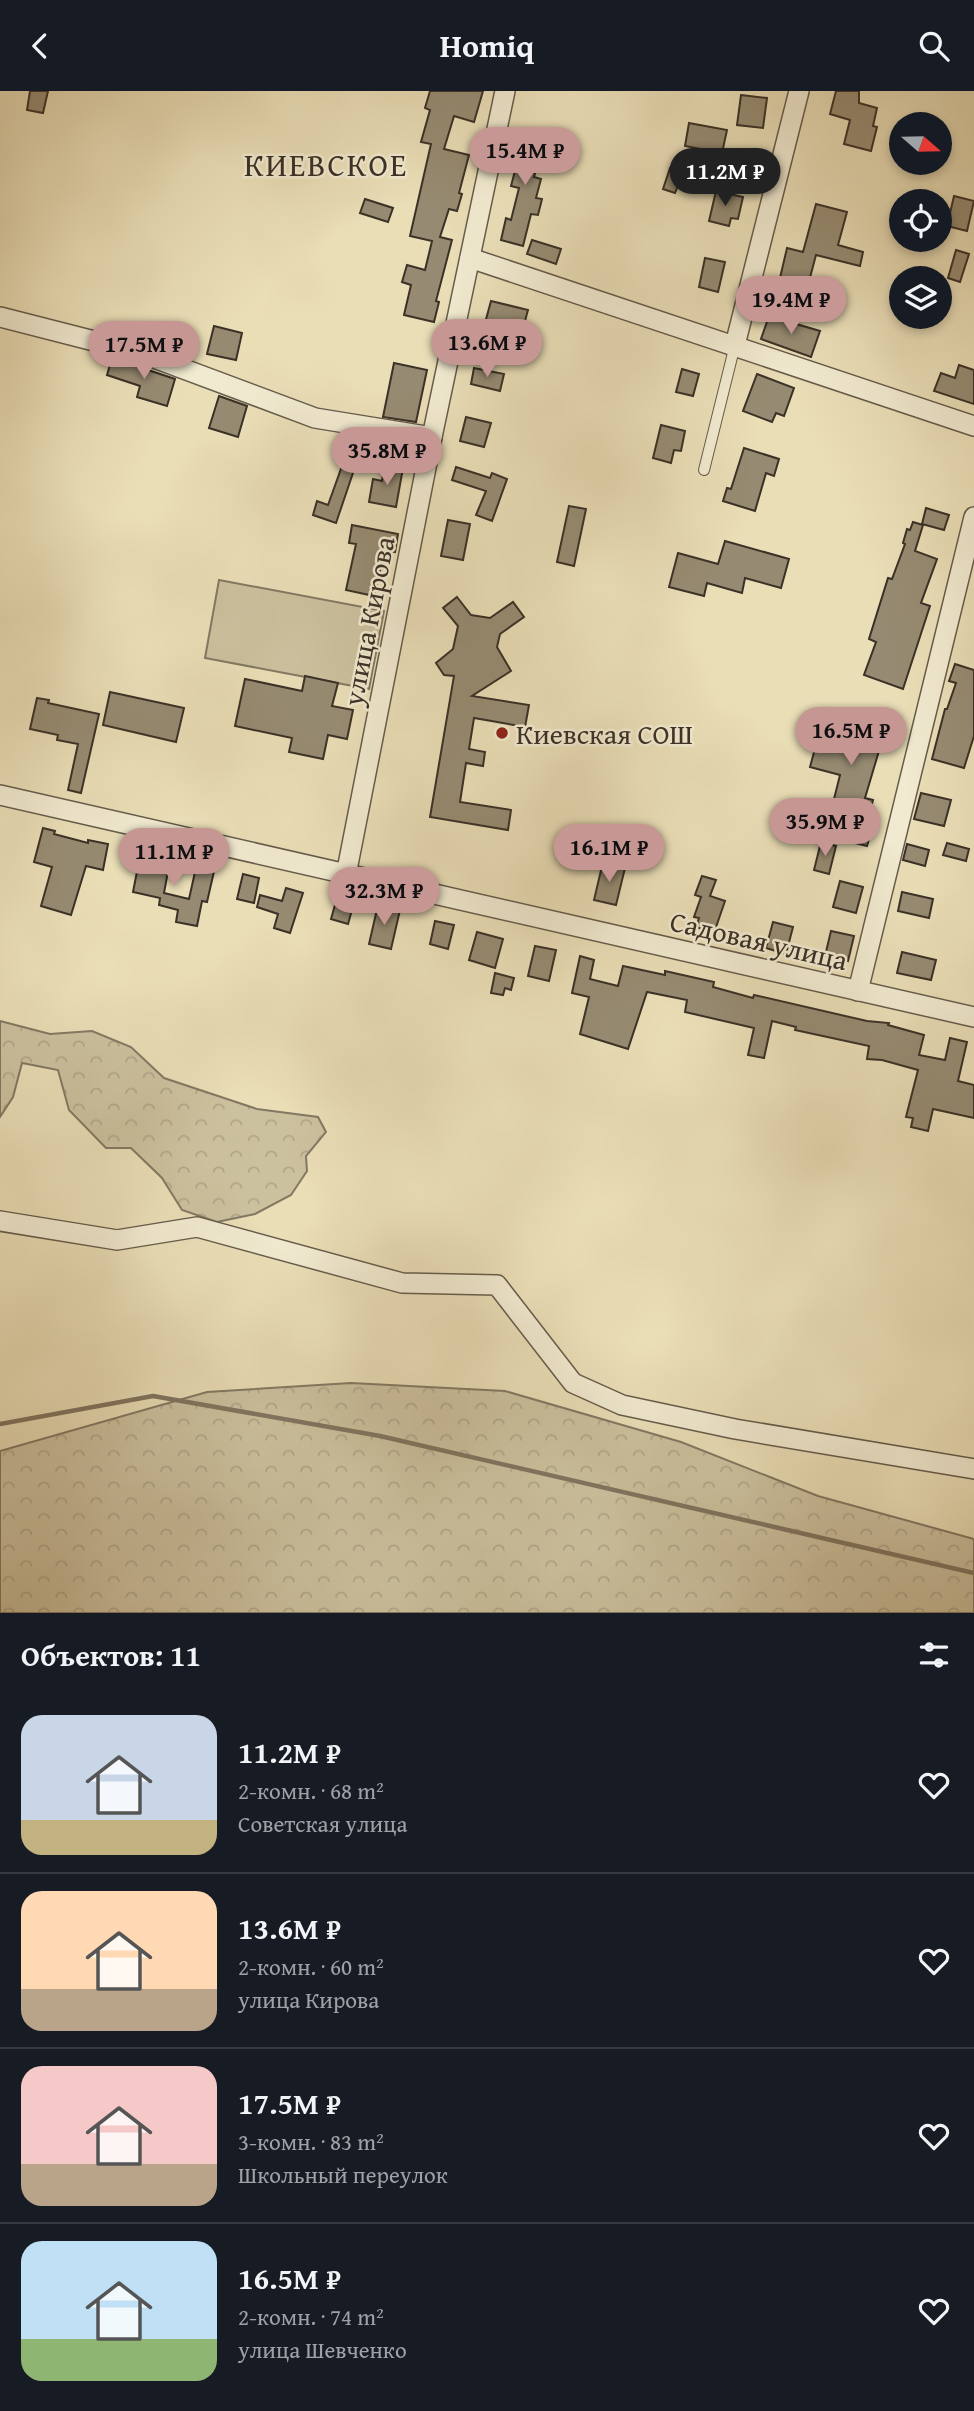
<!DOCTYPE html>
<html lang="ru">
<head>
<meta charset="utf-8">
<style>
	body { margin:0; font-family:"Gentium Book Plus",serif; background:#242831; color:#f1f3f6; height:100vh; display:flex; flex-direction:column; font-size:26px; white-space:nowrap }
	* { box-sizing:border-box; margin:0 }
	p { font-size:23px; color:#9ea1a6 }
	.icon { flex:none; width:38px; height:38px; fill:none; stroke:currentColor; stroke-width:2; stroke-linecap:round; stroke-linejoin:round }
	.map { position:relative; height:1522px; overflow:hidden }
	.sheet { display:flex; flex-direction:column; background:#171b24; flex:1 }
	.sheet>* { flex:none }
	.needle { width:46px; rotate:110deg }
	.controls { position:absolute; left:889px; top:21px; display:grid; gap:14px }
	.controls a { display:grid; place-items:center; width:63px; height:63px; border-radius:50%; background:#171b24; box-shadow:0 4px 10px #0003; font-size:35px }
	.price { position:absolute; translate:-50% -60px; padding:0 16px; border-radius:24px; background:#c59692; color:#111; font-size:23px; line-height:46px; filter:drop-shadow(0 2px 4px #0008) }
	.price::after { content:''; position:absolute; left:50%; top:42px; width:21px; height:16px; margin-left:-10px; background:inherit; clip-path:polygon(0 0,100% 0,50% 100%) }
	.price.selected { background:#222; color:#fff }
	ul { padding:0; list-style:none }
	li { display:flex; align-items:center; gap:21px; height:175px; padding:0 21px }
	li+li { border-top:2px solid #363941 }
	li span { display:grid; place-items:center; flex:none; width:196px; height:140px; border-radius:21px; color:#555 }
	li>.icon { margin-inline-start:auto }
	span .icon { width:84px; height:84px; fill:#fffc; stroke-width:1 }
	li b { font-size:30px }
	h2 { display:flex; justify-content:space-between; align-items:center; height:84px; padding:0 21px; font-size:30px }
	header { display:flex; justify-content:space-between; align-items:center; height:91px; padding:0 21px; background:#171b24; font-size:32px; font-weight:700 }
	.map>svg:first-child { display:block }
</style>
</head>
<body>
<header><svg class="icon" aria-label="back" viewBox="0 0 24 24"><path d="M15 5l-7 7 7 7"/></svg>Homiq<svg class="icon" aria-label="search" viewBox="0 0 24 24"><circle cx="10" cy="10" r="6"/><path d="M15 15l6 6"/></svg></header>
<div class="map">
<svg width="974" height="1522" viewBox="0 0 974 1522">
	<defs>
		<pattern id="forest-crowns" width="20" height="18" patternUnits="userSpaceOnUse" patternTransform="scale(1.75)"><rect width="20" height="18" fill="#ccc19f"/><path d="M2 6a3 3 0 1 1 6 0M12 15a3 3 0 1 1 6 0" fill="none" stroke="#b0a689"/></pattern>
	</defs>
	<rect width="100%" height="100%" fill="#eadeb7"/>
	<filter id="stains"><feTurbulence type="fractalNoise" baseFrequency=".00286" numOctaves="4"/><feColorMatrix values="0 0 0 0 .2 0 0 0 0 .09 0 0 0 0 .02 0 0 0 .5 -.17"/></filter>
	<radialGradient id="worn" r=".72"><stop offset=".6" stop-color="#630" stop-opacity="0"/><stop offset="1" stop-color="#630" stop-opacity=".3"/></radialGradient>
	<g fill="url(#forest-crowns)" stroke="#837963" stroke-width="2">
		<path d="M0 930 50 943 92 940 131 956 164 987 257 1018 318 1026 326 1041 306 1065 307 1080 291 1104 255 1123 217 1131 182 1119 162 1087 131 1057H106L69 1019 58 979 22 972 13 1006 0 1026Z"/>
		<path d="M351 1292 505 1300 681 1351 818 1405 974 1448V1522H0V1360L207 1301Z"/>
	</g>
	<path fill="#ccc19f" stroke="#837963" stroke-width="2" d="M219 489 384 520 369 598 205 567Z"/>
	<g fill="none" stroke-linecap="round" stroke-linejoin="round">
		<path stroke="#807560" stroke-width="4.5" d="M0 1333 153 1305 380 1345 974 1482"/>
	</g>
	<g fill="#968b72" stroke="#3a3127" stroke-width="2">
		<path d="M30 0H48L43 22 27 19Z"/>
		<path d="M430 0H483L474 31 454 25 444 58 469 64 459 102 462 103 457 120 449 118 440 146 452 149 436 210 439 211 434 231 404 224 411 194 402 191 407 174 425 179 432 150 410 145 431 53 421 51 430 19 425 17Z"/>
		<path d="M836 0H859V12L877 17 873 35 877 36 871 60 844 53 850 29 830 23Z"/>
		<path d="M741 4 767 7 763 37 737 34Z"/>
		<path d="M689 32 727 39 722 62 685 55Z"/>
		<path d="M524 37 546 43 534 86 541 88 536 107 542 108 538 124 531 123 523 155 501 149 506 127 511 129 519 97 511 95 520 61 517 60Z"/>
		<path d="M670 77 683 82 675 102 663 98Z"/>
		<path d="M716 100 743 106 738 128 731 127 729 135 709 130Z"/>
		<path d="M954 105 974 110 967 140 947 135Z"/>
		<path d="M365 108 393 117 388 131 360 122Z"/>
		<path d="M816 113 847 121 838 154 863 161 860 175 816 164 808 194 780 187 787 157 803 161Z"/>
		<path d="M532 149 561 158 556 173 527 163Z"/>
		<path d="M956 159 969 163 960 191 948 187Z"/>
		<path d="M705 167 725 171 718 201 699 196Z"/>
		<path d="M491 210 528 219 522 241 485 232Z"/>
		<path d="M769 225 820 240 811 266 761 248Z"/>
		<path d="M214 235 242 242 236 269 207 263Z"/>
		<path d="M112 267 175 288 167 315 137 306 140 295 107 284Z"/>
		<path d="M394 272 427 279 416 331 383 326Z"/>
		<path d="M959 274 974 279V313L934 300 941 282 955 287Z"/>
		<path d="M474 277 504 283 500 300 471 293Z"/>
		<path d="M682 278 699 283 693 305 676 301Z"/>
		<path d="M757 283 794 297 784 325 776 322 772 331 743 320Z"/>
		<path d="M219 305 247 315 238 346 209 337Z"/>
		<path d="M466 326 491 332 484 356 460 350Z"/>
		<path d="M661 334 685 340 681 360 674 359 671 372 653 367Z"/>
		<path d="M744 357 779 368 774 385 766 382 755 420 723 410 727 397 731 398Z"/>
		<path d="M342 375 354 379 336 432 313 424 317 410 328 414Z"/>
		<path d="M384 375 403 377 396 416 369 411 373 388 382 390Z"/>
		<path d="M456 376 490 387 492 382 507 388 492 430 476 424 486 400 452 389Z"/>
		<path d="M569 415 586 418 574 475 557 471Z"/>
		<path d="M926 417 949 424 944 439 922 433Z"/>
		<path d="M448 429 470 433 463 469 441 465Z"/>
		<path d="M913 431 923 434 915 460 937 468 921 512 930 515 903 598 864 584 876 551 869 548 888 487 892 488 905 453 903 452 907 438 910 439Z"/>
		<path d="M352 434 398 443 395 461 385 459 374 505 346 499 356 453 349 452Z"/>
		<path d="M725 450 789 468 781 497 745 487 742 502 707 492 704 505 669 496 678 462 718 473Z"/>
		<path d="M457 506 471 524 490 527 513 511 524 526 500 543 497 556 511 580 472 605 529 614 525 636 474 627 469 658 485 661 483 675 466 672 460 711 511 719 508 739 430 726 454 585 444 584 436 572 453 558 458 535 443 517Z"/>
		<path d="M955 573 974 579V645L964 677 932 668 945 618H947L956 592 949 590Z"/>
		<path d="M305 585 338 592 332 615 353 619 347 648 328 644 323 668 289 661 292 647 235 635 245 588 302 600Z"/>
		<path d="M110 601 184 617 176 651 103 634Z"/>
		<path d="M37 607 49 609 48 612 99 623 81 702 68 699 78 653 57 649 58 644 30 638Z"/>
		<path d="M826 617 855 624 854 626 893 639 887 655 881 653 865 707 873 709 868 729 874 731 867 755 839 748 847 716 833 712 840 684 810 676Z"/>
		<path d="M921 702 951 709 944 735 914 728Z"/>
		<path d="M43 737 55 740 54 743 88 752V749L108 753 103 779 86 775 71 824 41 815 52 776 34 771Z"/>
		<path d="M821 751 836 755 829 783 814 779Z"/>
		<path d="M947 752 969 758 966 770 943 764Z"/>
		<path d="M907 753 929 759 925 775 903 769Z"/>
		<path d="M141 760 156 762 154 773 169 775 164 802 189 808 197 772 215 776 207 811 202 810 197 835 176 831 178 819 159 814 160 807 133 801Z"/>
		<path d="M603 771 625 777 616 814 594 809Z"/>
		<path d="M243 783 259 787 254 812 237 808Z"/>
		<path d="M702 785 716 789 710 805 725 810 714 842 696 836 699 827 694 826 701 806 695 804Z"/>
		<path d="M840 790 863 796 856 822 833 816Z"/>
		<path d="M286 797 303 802 290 842 274 837 278 823 257 816 260 804 282 810Z"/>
		<path d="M902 801 933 808 929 827 898 820Z"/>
		<path d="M337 807 354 812 348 833 331 828Z"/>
		<path d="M378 814 400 819 391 858 369 853Z"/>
		<path d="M435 830 454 834 448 858 430 853Z"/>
		<path d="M773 831 793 836 786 863 766 857Z"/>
		<path d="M831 840 854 845 848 870 825 865Z"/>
		<path d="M477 841 503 848 495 877 469 869Z"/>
		<path d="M535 855 556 859 549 890 528 885Z"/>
		<path d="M902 861 936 869 931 889 897 882Z"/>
		<path d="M580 865 594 869 590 888 618 895 623 875 665 884V880L714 891 713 896 753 907 754 904 867 930 889 932 888 934 924 944 919 964 945 969 950 947 967 951 958 990 974 994V1027L933 1018 928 1040 911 1036 913 1027 906 1026 918 979 882 969 867 968 869 955 795 939 796 936 772 930 764 967 748 964 754 937 685 921 687 909 647 901 628 958 580 943 589 906 572 902Z"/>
		<path d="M495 882 514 887 511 899 505 897 503 904 491 902Z"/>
	</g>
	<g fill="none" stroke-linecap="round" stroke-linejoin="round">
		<g stroke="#665c4b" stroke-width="12">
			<path id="service" d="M704 379 735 254"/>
		</g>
		<g stroke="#665c4b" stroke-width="22">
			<g id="minor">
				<path d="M470 167 974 335"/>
				<path d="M0 226 141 262 315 327 432 346"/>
				<path d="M735 254 799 0"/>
				<path d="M0 704 974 926"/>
				<path d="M346 784 432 346 505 0"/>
				<path d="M858 900 974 426"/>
				<path d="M0 1130 117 1149 197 1136 402 1192 497 1194 573 1292 622 1314 735 1338 974 1378"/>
			</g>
		</g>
		<use href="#service" stroke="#f1ead0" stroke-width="10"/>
		<use href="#minor" stroke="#f1ead0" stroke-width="19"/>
	</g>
	<circle fill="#8f2418" stroke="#f1ead0" stroke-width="2.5" cx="502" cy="642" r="7"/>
	<g text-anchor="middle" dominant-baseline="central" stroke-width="5" stroke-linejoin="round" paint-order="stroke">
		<g font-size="28" fill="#3a3127" stroke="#f1ead0">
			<text transform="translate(368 530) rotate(-79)">улица Кирова</text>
			<text transform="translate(759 849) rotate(13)">Садовая улица</text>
		</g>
		<g font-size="28" fill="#3a3127" stroke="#f1ead0" text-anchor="start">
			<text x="516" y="642">Киевская СОШ</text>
		</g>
		<g font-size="32" letter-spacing="2" fill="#3a3127" stroke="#f1ead0">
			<text x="326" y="73">КИЕВСКОЕ</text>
		</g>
	</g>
	<rect width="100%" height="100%" filter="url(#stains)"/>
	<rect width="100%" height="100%" fill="url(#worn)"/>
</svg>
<div class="controls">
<a><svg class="needle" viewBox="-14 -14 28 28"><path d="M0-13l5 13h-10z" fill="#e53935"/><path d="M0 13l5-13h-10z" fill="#9ea1a6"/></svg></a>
<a><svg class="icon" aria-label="locate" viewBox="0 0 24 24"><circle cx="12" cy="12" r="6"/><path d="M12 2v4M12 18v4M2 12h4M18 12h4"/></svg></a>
<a><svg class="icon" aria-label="layers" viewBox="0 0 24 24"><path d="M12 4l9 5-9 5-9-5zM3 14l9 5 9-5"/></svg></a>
</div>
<b class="price" style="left:525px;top:96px">15.4M ₽</b>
<b class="price selected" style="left:725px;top:117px">11.2M ₽</b>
<b class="price" style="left:791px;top:245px">19.4M ₽</b>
<b class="price" style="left:487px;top:288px">13.6M ₽</b>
<b class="price" style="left:144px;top:290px">17.5M ₽</b>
<b class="price" style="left:387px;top:396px">35.8M ₽</b>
<b class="price" style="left:851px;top:676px">16.5M ₽</b>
<b class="price" style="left:825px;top:767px">35.9M ₽</b>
<b class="price" style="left:609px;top:793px">16.1M ₽</b>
<b class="price" style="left:174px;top:797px">11.1M ₽</b>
<b class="price" style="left:384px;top:836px">32.3M ₽</b>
</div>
<section class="sheet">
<h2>Объектов: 11<svg class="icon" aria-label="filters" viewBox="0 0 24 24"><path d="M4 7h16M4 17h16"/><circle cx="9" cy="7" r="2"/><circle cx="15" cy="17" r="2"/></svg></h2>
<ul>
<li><span style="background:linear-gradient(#c9d6e8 75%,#c2b280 0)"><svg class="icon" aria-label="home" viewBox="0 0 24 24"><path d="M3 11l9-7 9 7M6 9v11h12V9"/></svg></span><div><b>11.2M ₽</b><p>2-комн. · 68 m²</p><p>Советская улица</p></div><svg class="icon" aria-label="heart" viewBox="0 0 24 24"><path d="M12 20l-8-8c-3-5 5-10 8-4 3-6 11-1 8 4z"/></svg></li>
<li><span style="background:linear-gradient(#ffd9b3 70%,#b9a48a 0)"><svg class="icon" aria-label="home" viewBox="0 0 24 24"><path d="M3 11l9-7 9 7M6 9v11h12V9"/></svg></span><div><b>13.6M ₽</b><p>2-комн. · 60 m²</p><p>улица Кирова</p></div><svg class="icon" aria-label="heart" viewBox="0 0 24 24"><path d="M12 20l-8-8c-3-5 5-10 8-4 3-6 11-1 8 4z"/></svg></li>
<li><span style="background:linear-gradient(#f6c9c9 70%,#b9a48a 0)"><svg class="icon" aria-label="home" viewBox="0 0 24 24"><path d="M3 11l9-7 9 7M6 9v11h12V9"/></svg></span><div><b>17.5M ₽</b><p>3-комн. · 83 m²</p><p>Школьный переулок</p></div><svg class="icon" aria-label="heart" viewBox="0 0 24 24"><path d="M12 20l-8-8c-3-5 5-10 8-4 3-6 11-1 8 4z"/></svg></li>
<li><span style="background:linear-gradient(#bfe0f5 70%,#8fb573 0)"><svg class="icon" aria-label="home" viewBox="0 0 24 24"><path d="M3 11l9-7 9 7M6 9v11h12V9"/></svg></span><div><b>16.5M ₽</b><p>2-комн. · 74 m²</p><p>улица Шевченко</p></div><svg class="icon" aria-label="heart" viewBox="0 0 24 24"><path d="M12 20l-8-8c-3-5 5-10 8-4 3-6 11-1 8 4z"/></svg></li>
</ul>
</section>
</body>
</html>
